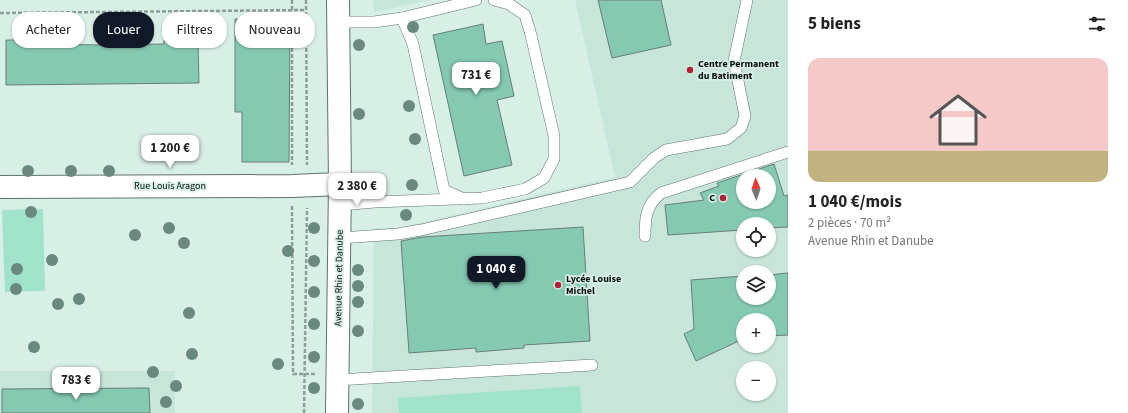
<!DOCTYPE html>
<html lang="fr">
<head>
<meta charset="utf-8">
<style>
	body { margin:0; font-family:"Source Sans 3",sans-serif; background:#f6f6f6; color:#222; height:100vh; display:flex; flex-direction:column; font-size:15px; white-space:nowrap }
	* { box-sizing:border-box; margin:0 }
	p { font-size:13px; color:#767676 }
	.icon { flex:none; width:22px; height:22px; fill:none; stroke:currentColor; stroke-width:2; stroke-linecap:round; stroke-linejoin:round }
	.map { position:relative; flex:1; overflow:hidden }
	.sheet { display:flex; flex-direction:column; background:#fff; width:340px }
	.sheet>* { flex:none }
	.top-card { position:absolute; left:12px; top:12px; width:380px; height:36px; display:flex; gap:8px }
	.needle { width:26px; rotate:358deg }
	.tools { position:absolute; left:736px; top:169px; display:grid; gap:8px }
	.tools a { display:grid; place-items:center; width:40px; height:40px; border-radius:50%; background:#fff; box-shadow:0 1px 3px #0004; font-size:20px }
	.price { position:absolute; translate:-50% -34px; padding:0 9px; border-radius:8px; background:#fff; color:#222; font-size:13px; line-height:26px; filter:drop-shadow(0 1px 2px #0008) }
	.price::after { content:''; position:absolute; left:50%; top:24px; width:12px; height:9px; margin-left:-6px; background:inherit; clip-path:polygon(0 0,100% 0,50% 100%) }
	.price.active { background:#111827; color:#fff }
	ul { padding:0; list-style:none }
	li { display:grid; align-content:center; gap:8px; height:212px; padding:0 20px }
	li span { display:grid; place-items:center; height:124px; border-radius:12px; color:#555 }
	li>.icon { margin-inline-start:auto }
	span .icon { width:72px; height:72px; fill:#fffc; stroke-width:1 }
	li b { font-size:17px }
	h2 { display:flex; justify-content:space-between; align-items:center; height:48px; padding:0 20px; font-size:17px }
	.pill { padding:0 14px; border-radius:16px; background:#fff; box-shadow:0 1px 3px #0004; font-size:14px; line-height:36px }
	.pill.active { background:#111827; color:#fff }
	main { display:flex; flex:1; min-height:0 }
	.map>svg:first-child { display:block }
</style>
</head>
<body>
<main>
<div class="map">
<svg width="788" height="413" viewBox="0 0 788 413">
	<rect width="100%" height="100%" fill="#d8efe6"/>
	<g fill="#c7e6d9" fill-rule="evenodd">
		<path d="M373 0H430L374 12Z"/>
		<path d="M575 0H788V413H372L374 228H398L615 177ZM743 176H769V202H743ZM743 224H769V250H743ZM743 272H769V298H743ZM743 320H769V346H743ZM743 368H769V394H743Z"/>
		<rect x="0" y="371" width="175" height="42"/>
	</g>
	<g fill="#a0e2ca">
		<path d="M43 209 45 291 5 292 2 210Z"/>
		<path d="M580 386 582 413H399L398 398Z"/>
	</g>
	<g fill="#85c9b1" stroke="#697e76" fill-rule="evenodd">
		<path d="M598 0H661L671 45 612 58Z"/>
		<path d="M235 19H290L289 162H242V112H235Z"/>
		<path d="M483 24 486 44 502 41 514 96 497 100 512 165 464 176 433 35Z"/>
		<path d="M6 40H40V44L101 45 164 44V40H198L199 83 6 85Z"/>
		<path d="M774 164 784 196 788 195V227L769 228V224H743V230L668 235 665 205 704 200 700 193 719 186 717 183ZM743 176H769V202H743Z"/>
		<path d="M583 227 590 341 524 345V348L476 352V348L409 353 401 241 422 237Z"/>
		<path d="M788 273V335L769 336V320H743V339L696 361 684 334 694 329 691 280 743 276V298H769V275Z"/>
		<path d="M149 388 150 413H2V389Z"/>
	</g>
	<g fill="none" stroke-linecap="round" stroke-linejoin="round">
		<g stroke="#5f736c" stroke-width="12">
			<g id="service">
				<path d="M402 18 413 44 444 190 464 199"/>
				<path d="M338 22H374L402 18 476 0"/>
				<path d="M340 205 375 202 482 198 525 189 544 178 554 159V136L531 35 525 15 509 4 494 0"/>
				<path d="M645 236C645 218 646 205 661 193L788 152"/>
				<path d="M340 238 398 234 421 230 630 182 654 158 666 150 727 139 741 128 745 116 734 61 747 0"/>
				<path d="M337 380 592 365"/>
			</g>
		</g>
		<g stroke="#5f736c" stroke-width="24">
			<path id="minor" d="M0 187 292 186 340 184"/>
		</g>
		<g stroke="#5f736c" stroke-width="24">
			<path id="tertiary" d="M337 413 340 184 338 0"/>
		</g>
		<g stroke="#8d9e98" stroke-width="2.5" stroke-dasharray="4 2" stroke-linecap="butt">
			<path d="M292 0V165"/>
			<path d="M306 0 307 165"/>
			<path d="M0 13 306 10"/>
			<path d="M292 206 293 374H317"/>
			<path d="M304 413 307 208"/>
		</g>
		<use href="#service" stroke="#fff" stroke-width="11"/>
		<use href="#minor" stroke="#fff" stroke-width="22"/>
		<use href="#tertiary" stroke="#fff" stroke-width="22"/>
	</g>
	<g fill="#6b887e">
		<circle cx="413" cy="27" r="6"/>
		<circle cx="359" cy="45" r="6"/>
		<circle cx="409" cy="106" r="6"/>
		<circle cx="359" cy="114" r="6"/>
		<circle cx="415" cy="139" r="6"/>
		<circle cx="28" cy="171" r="6"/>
		<circle cx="71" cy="171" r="6"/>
		<circle cx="109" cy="171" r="6"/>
		<circle cx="412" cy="185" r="6"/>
		<circle cx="31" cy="212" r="6"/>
		<circle cx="406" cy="215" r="6"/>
		<circle cx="169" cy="228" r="6"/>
		<circle cx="314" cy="228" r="6"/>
		<circle cx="135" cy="235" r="6"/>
		<circle cx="184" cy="243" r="6"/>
		<circle cx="288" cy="251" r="6"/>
		<circle cx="52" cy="260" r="6"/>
		<circle cx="314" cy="261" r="6"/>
		<circle cx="17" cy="269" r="6"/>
		<circle cx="358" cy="270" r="6"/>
		<circle cx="358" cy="286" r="6"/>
		<circle cx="16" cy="289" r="6"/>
		<circle cx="314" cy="292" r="6"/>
		<circle cx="79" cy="299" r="6"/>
		<circle cx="358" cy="302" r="6"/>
		<circle cx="58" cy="304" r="6"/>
		<circle cx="189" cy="313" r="6"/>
		<circle cx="314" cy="324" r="6"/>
		<circle cx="358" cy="331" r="6"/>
		<circle cx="34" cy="347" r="6"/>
		<circle cx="192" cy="354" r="6"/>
		<circle cx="314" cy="357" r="6"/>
		<circle cx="278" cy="364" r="6"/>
		<circle cx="153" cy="372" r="6"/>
		<circle cx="176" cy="386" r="6"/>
		<circle cx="314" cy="388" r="6"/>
		<circle cx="166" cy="402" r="6"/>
		<circle cx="358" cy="404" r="6"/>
	</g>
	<g fill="#b42136" stroke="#d8efe6" stroke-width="1.5">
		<circle cx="690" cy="70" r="4"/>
		<circle cx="723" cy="198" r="4"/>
		<circle cx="558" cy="285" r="4"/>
	</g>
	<g text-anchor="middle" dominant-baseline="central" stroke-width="3.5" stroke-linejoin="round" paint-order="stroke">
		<g font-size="10" font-weight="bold" fill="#070e0b" stroke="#d8efe6" text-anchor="start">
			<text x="698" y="64">Centre Permanent<tspan x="698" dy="12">du Batiment</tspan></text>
			<text x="715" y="198" text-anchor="end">C</text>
			<text x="566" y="279">Lycée Louise<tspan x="566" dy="12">Michel</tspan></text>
		</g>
		<g font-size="10" fill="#070e0b" stroke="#d8efe6">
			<text x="170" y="186">Rue Louis Aragon</text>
			<text transform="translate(339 278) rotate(-89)">Avenue Rhin et Danube</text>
		</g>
	</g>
</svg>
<div class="tools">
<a><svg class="needle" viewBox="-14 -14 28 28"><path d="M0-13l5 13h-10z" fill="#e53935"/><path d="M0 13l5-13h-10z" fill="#767676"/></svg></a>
<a><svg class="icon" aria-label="locate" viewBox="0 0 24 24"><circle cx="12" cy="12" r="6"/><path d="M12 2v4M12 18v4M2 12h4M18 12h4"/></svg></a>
<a><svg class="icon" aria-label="layers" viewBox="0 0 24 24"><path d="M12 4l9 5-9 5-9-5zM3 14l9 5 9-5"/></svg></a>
<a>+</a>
<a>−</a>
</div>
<b class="price" style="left:476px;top:96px">731 €</b>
<b class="price" style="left:170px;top:169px">1 200 €</b>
<b class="price" style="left:357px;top:207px">2 380 €</b>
<b class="price active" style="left:496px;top:290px">1 040 €</b>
<b class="price" style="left:76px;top:401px">783 €</b>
<div class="top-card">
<a class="pill">Acheter</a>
<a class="pill active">Louer</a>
<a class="pill">Filtres</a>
<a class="pill">Nouveau</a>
</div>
</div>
<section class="sheet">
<h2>5 biens<svg class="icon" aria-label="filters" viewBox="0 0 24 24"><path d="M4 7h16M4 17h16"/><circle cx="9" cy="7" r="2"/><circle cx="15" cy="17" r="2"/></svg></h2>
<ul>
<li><span style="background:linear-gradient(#f6c9c9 75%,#c2b280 0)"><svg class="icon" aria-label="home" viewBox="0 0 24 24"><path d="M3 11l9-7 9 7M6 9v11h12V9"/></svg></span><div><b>1 040 €/mois</b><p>2 pièces · 70 m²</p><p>Avenue Rhin et Danube</p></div></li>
</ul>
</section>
</main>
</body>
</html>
